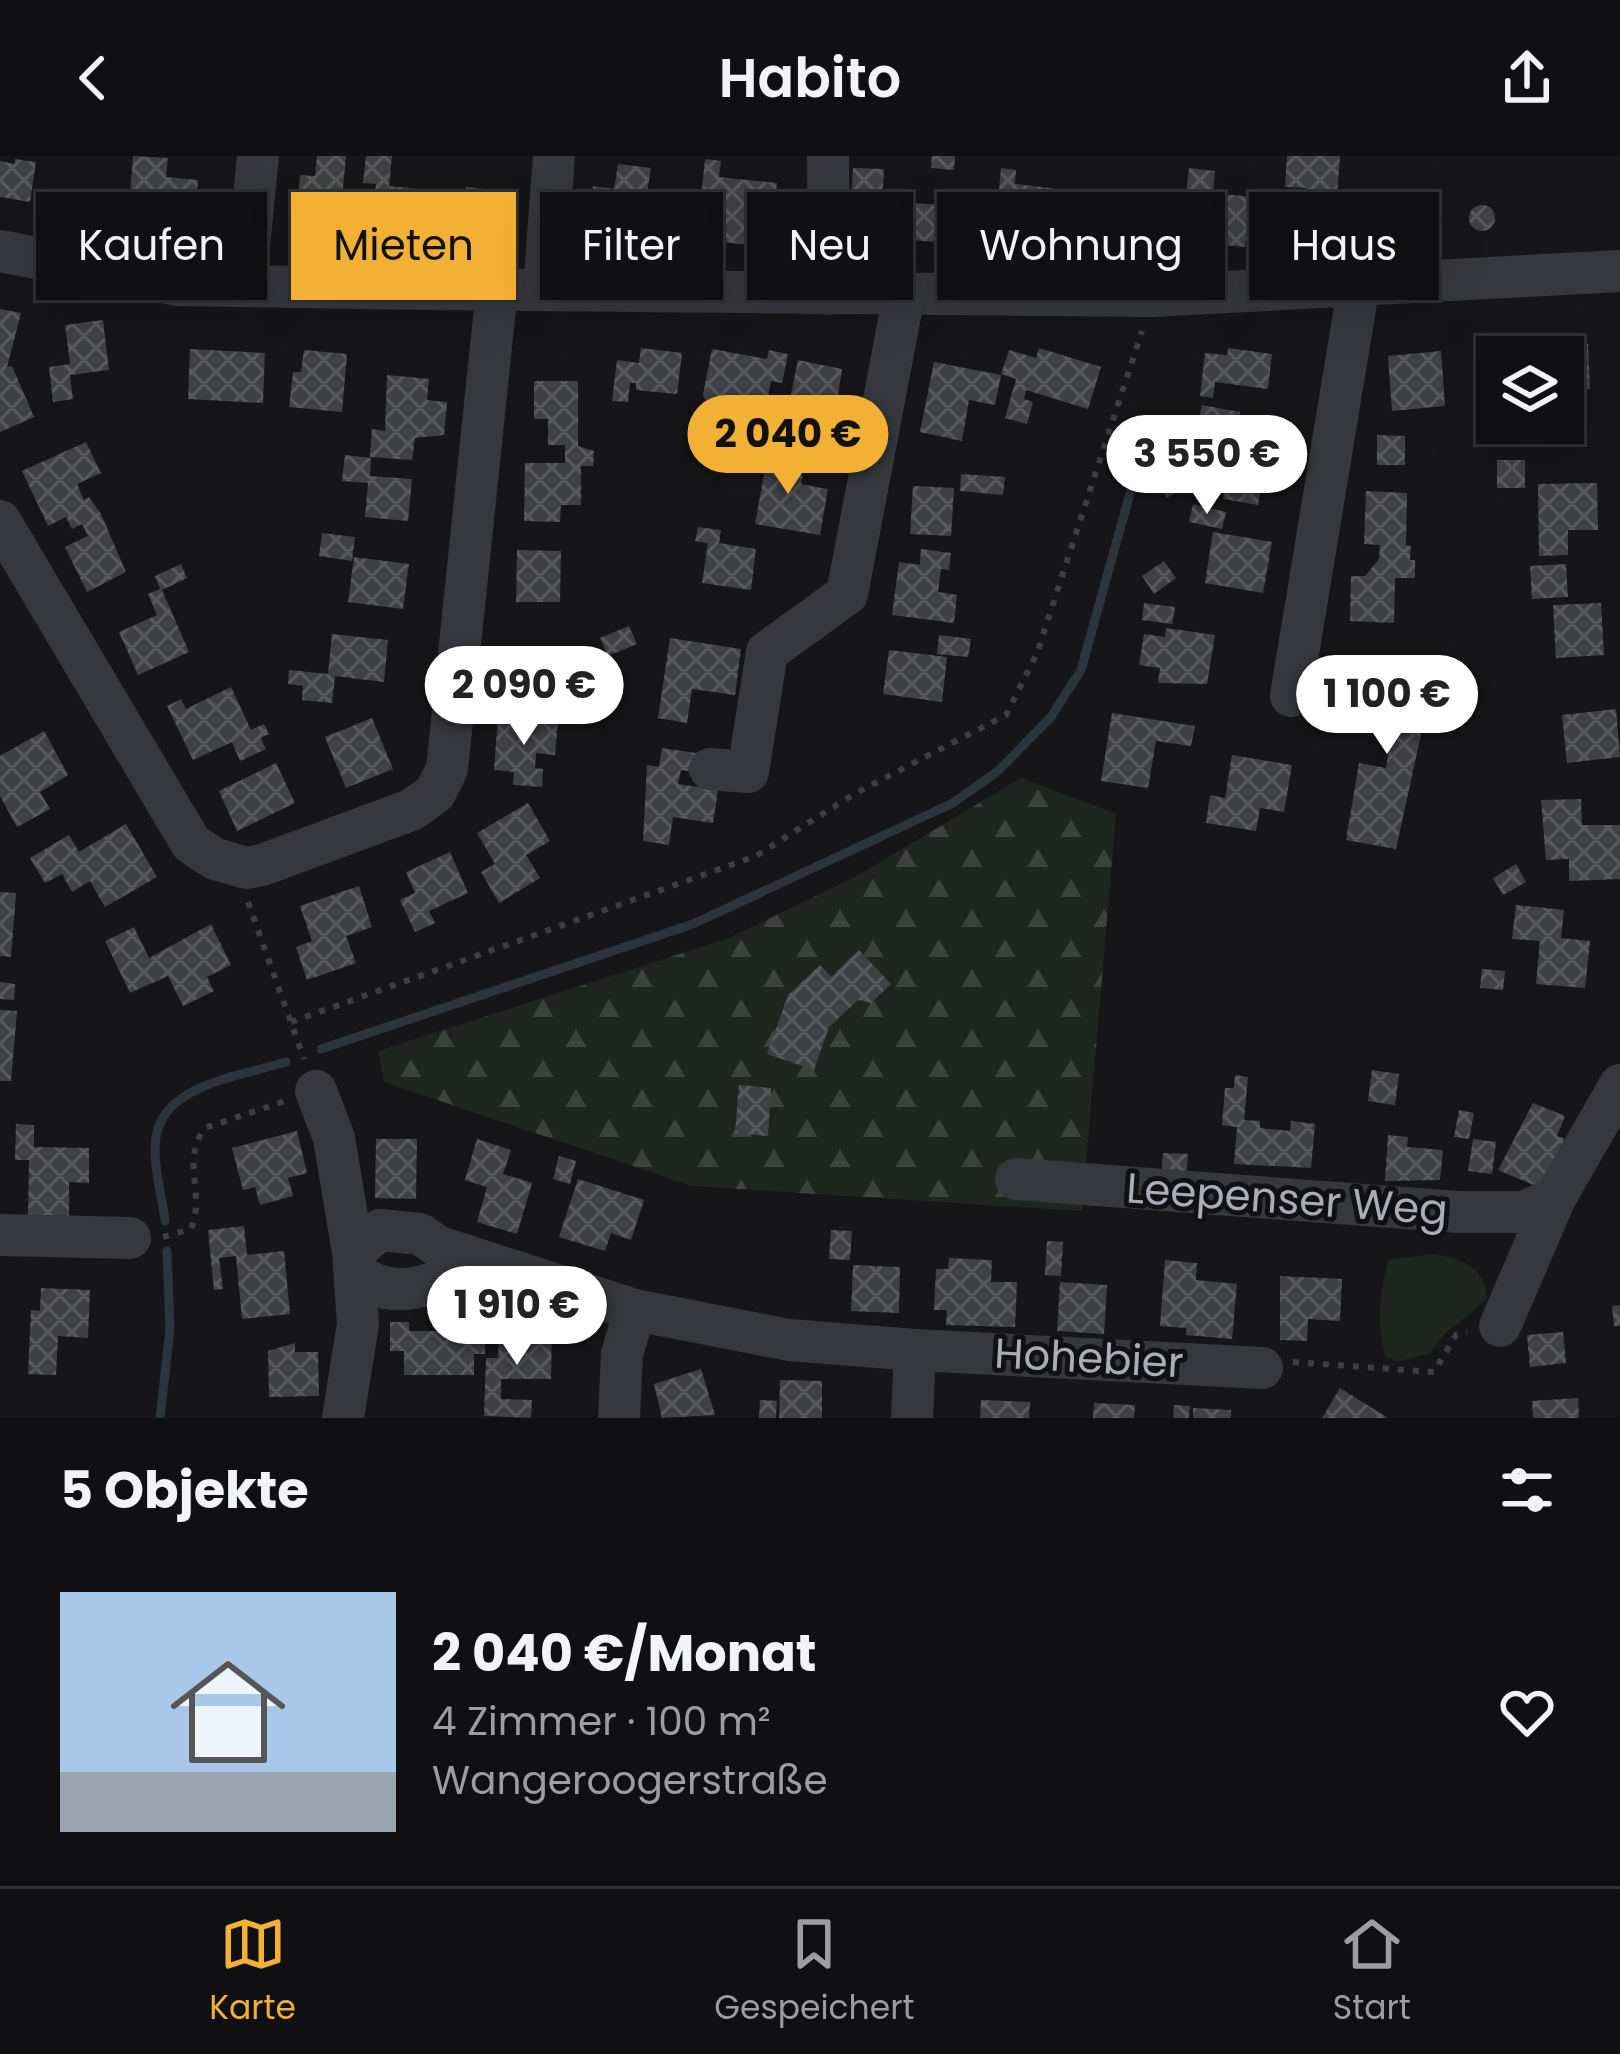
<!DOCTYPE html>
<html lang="de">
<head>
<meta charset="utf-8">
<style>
	body { margin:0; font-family:Poppins,sans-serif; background:#19191b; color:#f1f3f6; height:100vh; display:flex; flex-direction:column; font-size:45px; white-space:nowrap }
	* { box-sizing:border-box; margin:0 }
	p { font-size:39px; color:#9c9d9f }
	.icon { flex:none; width:66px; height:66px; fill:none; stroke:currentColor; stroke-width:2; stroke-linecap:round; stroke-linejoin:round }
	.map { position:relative; height:1262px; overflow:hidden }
	.sheet { display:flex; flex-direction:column; background:#101012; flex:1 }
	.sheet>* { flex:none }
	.top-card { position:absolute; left:36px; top:36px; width:1548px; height:108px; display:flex; gap:24px }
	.buttons { position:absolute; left:1476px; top:180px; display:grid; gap:24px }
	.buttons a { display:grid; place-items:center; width:108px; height:108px; border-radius:0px; background:#101012; box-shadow:0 12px 48px #0002,0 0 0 3px #303032; font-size:60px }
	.price { position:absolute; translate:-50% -102px; padding:0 27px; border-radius:42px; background:#fff; color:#222; font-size:39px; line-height:78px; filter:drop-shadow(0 3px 6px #0008) }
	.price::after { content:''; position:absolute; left:50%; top:72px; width:36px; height:27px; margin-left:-18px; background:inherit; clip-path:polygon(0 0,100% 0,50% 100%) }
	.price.on { background:#f2b134; color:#111 }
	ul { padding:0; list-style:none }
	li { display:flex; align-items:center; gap:36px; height:300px; padding:0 60px }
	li+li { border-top:3px solid #303032 }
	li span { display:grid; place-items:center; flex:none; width:336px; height:240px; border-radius:0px; color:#555 }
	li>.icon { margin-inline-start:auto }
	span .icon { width:144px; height:144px; fill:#fffc; stroke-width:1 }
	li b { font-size:51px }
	h2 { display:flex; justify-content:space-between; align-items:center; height:144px; padding:0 60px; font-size:51px }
	.tag { padding:0 42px; border-radius:0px; background:#101012; box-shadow:0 12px 48px #0002,0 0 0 3px #303032; font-size:42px; line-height:108px }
	.tag.on { background:#f2b134; color:#111 }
	header { display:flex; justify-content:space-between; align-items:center; height:156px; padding:0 60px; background:#101012; font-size:54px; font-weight:600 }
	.menu { display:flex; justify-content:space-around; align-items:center; height:168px; border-top:3px solid #303032; background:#101012; font-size:33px; color:#9c9d9f }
	.menu a { display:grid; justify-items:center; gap:6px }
	.menu .on { color:#f2b134 }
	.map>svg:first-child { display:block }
</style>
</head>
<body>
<header><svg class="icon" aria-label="back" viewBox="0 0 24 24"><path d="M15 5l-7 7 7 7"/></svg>Habito<svg class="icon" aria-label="share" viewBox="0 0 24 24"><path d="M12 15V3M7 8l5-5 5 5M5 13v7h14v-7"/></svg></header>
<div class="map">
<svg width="1620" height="1262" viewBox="0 0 1620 1262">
	<defs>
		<pattern id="forest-firs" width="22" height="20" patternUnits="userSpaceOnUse" patternTransform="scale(3)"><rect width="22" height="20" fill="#1e261f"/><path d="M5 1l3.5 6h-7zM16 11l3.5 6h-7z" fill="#3c433d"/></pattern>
		<pattern id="building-cross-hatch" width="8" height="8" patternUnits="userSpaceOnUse" patternTransform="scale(3)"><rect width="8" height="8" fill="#404145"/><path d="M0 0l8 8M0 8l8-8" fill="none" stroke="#595a5e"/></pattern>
	</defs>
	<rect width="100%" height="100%" fill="#161618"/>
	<path fill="url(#forest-firs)" d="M1021 622 1116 658 1082 1055 692 1030 384 926 378 895 729 782 855 721Z"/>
	<path fill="#1e261f" d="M1433 1098C1462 1103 1483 1109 1487 1141 1469 1164 1445 1170 1431 1197L1397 1206 1386 1201C1376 1173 1379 1132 1389 1104Z"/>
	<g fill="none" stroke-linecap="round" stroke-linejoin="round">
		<g stroke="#2c353c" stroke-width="9">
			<path d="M321 893 693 768 953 647 998 615 1051 561 1081 514 1142 294"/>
			<path d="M165 1065C162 1040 152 1006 156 981 163 928 245 919 286 906"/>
			<path d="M160 1262 170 1173 167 1095"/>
		</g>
	</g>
	<g fill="url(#building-cross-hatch)">
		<path d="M133 0 168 2 166 21 198 24 194 75 149 71 150 52 129 50Z"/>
		<path d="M317 0H346L340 63 297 59 300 19 315 20Z"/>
		<path d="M366 0H392L389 30 419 33 413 84 371 80 376 28 363 27Z"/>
		<path d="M932 0H955L954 14 931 12Z"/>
		<path d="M1287 0H1340L1337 40 1351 41 1348 78 1303 75 1306 32 1285 31Z"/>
		<path d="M15 3 36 6 30 46 0 41V5L15 8Z"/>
		<path d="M705 3 721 5 719 21 777 27 773 59 763 58 760 90 711 85 716 35 702 33Z"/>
		<path d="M618 8 651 12 647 37 639 36 632 87 587 81 593 30 614 33Z"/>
		<path d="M853 12 884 13 882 45 942 49 940 86 880 82 881 61 850 59Z"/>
		<path d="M1001 12 1016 14 1015 28 1058 33 1052 86 1008 81 1013 45 998 44Z"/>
		<path d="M1189 12 1215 15 1213 37 1251 41 1245 91 1202 87 1208 39 1186 37Z"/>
		<path d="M466 31 507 36 502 79 461 74Z"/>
		<path d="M1109 44 1163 49 1159 92 1104 87Z"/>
		<circle cx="1482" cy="62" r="13"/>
		<path d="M0 153 21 157 7 211 12 210 34 261 0 276Z"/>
		<path d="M103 164 109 214 70 219 73 243 53 246 49 211 70 208 65 169Z"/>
		<path d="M1524 177H1541L1542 190 1588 188 1590 233 1563 234V201H1514L1513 191H1524Z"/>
		<path d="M641 192 682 197 677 238 636 234V227H630L628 246 612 245 617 204 639 207Z"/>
		<path d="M1039 192 1101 211 1088 253 1026 234 1024 243 1033 246 1027 268 1005 262 1016 223 1001 218 1009 194 1036 202Z"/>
		<path d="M1228 192 1272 198 1268 233 1215 226 1213 242 1200 240 1205 197 1227 199Z"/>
		<path d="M190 193 265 197 263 247 188 243Z"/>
		<path d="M712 193 767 203 769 194 788 198 782 227 771 225 766 251 736 263 732 253 713 260 703 239Z"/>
		<path d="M304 194 347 198 342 256 289 251 293 216H301Z"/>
		<path d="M1441 195 1445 250 1392 255 1388 200Z"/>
		<path d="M798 204 842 213 832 280 805 275 808 261 787 257Z"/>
		<path d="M934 206 1001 219 995 249 969 244 962 285 920 276Z"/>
		<path d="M387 219 429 223 427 244 447 246 444 279 415 282 412 304 370 301 372 273 385 275Z"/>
		<path d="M534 225H578V290L594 295 593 310H581V349H561L560 366 524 365 525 307H565V289H548V263H534Z"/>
		<path d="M1202 249 1240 256 1236 278 1197 271Z"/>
		<path d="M1377 279 1405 280V309H1377Z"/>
		<path d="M1233 284 1288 294 1281 334 1261 331 1258 349 1223 343Z"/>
		<path d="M86 286 101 317 77 328 84 344 89 341 101 358 126 416 87 436 65 391 88 380 82 368 72 373 66 361 48 370 22 315Z"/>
		<path d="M760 293 792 299 789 317 803 320 801 328 828 333 820 379 755 368 765 313 757 311Z"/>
		<path d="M345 299 371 302 370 320 412 323 408 365 365 361 368 327 342 325Z"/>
		<rect x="1497" y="304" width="28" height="28"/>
		<path d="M1174 314 1185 330 1167 342 1156 326Z"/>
		<path d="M961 318 1005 321 1003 339 960 335Z"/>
		<path d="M1597 327 1598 374H1568V399L1539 400 1538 328Z"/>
		<path d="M913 330 954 332 951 380 910 378Z"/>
		<path d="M1366 335 1407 337 1406 389 1411 390 1410 404H1415V422H1395L1394 467 1350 465 1351 420H1365L1379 403 1380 389 1364 388Z"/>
		<path d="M1193 348 1226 356 1222 373 1189 366Z"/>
		<path d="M698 371 721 374 719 387 756 393 751 434 702 427 708 387 695 385Z"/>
		<path d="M1213 376 1272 386 1263 437 1205 427Z"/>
		<path d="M322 377 355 381 352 405 319 400Z"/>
		<path d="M921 393 951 397 949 414 941 413 938 436 957 439 954 467 892 459 899 406 920 409Z"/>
		<path d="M517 394 561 395 560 446H516Z"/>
		<path d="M354 401 409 408 403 453 348 446Z"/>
		<path d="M1164 405 1176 422 1154 438 1142 420Z"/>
		<path d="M181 408 187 422 162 434 189 496 138 519 119 476 157 459 148 438 160 433 155 420Z"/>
		<path d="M1566 408 1568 441 1532 443 1530 410Z"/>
		<path d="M1144 447 1175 451 1172 468 1142 464Z"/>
		<path d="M1601 447 1604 499 1556 502 1553 449Z"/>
		<path d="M629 470 637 488 608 500 600 482Z"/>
		<path d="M1166 472 1215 479 1207 528 1158 527 1160 512 1139 509 1144 478 1165 481Z"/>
		<path d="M332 478 388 484 384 526 335 520 332 547 302 544 303 530 288 528 289 514 328 518Z"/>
		<path d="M939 479 971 483 968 501 937 498Z"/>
		<path d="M670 482 741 493 735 539 692 533 687 567 658 562Z"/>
		<path d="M507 490 547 491 546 532 555 533V548L526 547 527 534H505Z"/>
		<path d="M889 494 947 501 942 546 883 538Z"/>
		<path d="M1373 500 1417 507 1408 562 1424 565 1396 693 1346 684 1359 607 1386 612 1394 566 1363 560Z"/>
		<path d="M231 531 251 574 264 568 269 578 261 582 266 593 240 605 232 586 193 604 167 550 181 543 186 553Z"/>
		<path d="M1616 553 1620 601 1567 607 1562 559Z"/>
		<path d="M1112 557 1195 570 1191 590 1156 585 1148 632 1101 625Z"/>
		<path d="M498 561 558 565 555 599 536 597 535 612 543 613 542 631 513 629 514 616 494 614Z"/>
		<path d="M372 562 393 613 346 632 325 581Z"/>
		<path d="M44 575 68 619 40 636 50 653 17 671 0 640V600Z"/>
		<path d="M662 592 696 597 693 616 681 614 678 628 718 634 713 667 673 661 669 689 643 685 647 609 659 611Z"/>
		<path d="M1232 599 1292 609 1284 656 1260 652 1256 675 1206 667 1210 639 1225 642Z"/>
		<path d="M276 607 295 647 237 675 219 635Z"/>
		<path d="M1581 643 1582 669H1620V723L1569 725V703L1546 704 1541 644Z"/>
		<path d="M528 647 550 685 526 699 540 722 499 747 481 716 495 708 477 677Z"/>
		<path d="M126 668 157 721 105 751 90 725 72 736 62 718 45 727 30 702 69 679 79 696Z"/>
		<path d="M450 696 468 737 429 755 435 767 415 776 400 744 415 737 406 716Z"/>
		<path d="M1516 708 1526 726 1503 739 1493 722Z"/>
		<path d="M359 730 372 771 346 780 356 807 307 824 296 791 312 785 300 750Z"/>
		<path d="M0 736 16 737 11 801 0 800Z"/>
		<path d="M1516 749 1564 754 1561 782 1590 785 1585 832 1536 828 1540 785 1512 783Z"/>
		<path d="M211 768 231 809 207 821 214 835 183 850 168 820 130 837 105 785 134 771 149 802Z"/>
		<path d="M859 794 891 828 871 847 858 844 829 871 814 914 767 898 788 839 820 809 831 821Z"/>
		<path d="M1482 813 1505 815 1503 834 1480 832Z"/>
		<path d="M0 826 15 828 14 844 0 843Z"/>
		<path d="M0 854 17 855 11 925H0Z"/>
		<path d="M1372 914 1399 918 1395 949 1368 945Z"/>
		<path d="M1235 919 1248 921 1244 964 1260 965V972L1290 975 1291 965 1315 968 1311 1012 1234 1008 1237 971 1222 969 1225 932H1234Z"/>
		<path d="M739 929 771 932 768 980 735 977Z"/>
		<path d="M1533 947 1565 960 1557 980 1565 983 1541 1032 1498 1014Z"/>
		<path d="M1459 954 1474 957 1469 983 1454 981Z"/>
		<path d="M16 968 34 969V991L89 992V1027L69 1026V1060L28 1059 29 1004H15Z"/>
		<path d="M297 975 307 1017 288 1022 293 1040 260 1049 255 1031 243 1034 232 992Z"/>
		<path d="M1388 979 1408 981 1407 991 1443 994 1440 1024 1385 1025Z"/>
		<path d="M376 983H417L416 1043 375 1042Z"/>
		<path d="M477 983 511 994 503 1018 532 1027 517 1078 477 1066 487 1031 465 1024Z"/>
		<path d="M1473 983 1496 986 1492 1018 1468 1015Z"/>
		<path d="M1163 997 1188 998 1186 1026 1161 1024Z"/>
		<path d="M559 1000 576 1005 570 1028 553 1023Z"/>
		<path d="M578 1023 644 1044 631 1084 611 1077 605 1095 559 1081Z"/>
		<path d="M244 1070 247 1099 284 1095 290 1158 242 1163 236 1100 219 1102 223 1133 214 1134 208 1074Z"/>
		<path d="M831 1074 852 1075 850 1104 829 1103Z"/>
		<path d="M1047 1085 1063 1086 1061 1120 1045 1119Z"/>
		<path d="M949 1102 992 1104 991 1126H1017L1015 1171 946 1169 947 1154H934L936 1113H948Z"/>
		<path d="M1165 1104 1197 1107 1196 1124 1237 1128 1232 1183 1186 1179V1172L1160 1170Z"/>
		<path d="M853 1109 900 1111 899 1157 851 1155Z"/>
		<path d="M1280 1120 1342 1123 1340 1165 1308 1163 1307 1185 1280 1184Z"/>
		<path d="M1060 1126 1107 1129 1104 1178 1057 1175Z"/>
		<path d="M41 1132 90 1134 88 1182 58 1180 56 1219 28 1218 31 1154 40 1155Z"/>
		<path d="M1620 1149V1170H1614L1612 1150Z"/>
		<path d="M390 1166H409V1175H469V1167H485V1198H474V1219H404V1195H390Z"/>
		<path d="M499 1171 552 1172 551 1223H501V1243L532 1244 531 1262 484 1260 486 1202H498Z"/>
		<path d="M1563 1176 1566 1207 1530 1211 1527 1179Z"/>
		<path d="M295 1187V1196H318L319 1240 269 1241 268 1195Z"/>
		<path d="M701 1213 715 1259 662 1262 654 1228Z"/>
		<path d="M780 1224 822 1225V1262H779Z"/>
		<path d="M1340 1232 1388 1262H1322Z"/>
		<path d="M1578 1242 1579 1262H1533L1532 1245Z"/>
		<path d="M760 1244 777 1245 776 1262H759Z"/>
		<path d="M981 1244 1030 1246 1029 1262H980Z"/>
		<path d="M1094 1247 1135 1249 1134 1262H1093Z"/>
		<path d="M1174 1249 1190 1250 1189 1262H1173Z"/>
		<path d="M1193 1252 1231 1254V1262H1193Z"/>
	</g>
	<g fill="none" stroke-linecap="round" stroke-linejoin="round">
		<g stroke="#3d3f44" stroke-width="6" stroke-dasharray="6 9" stroke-linecap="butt">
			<path d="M248 746 304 903"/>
			<path d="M291 866 756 700 854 638 1006 559 1037 497 1142 175"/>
			<path d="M163 1081 191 1073C206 1038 180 1005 205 972L285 945"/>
			<path d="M1293 1206 1434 1216 1456 1179 1467 1176"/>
		</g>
		<g stroke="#37383d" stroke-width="42">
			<path d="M828 0 829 138"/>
			<path d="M0 95 178 129 424 133 1153 140 1620 115"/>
			<path d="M245 130 258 0"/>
			<path d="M544 133 554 0"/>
			<path d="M0 365 191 687 215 703 247 712 262 709 411 654 435 637 447 613 497 133"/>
			<path d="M1291 540 1359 128"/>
			<path d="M710 613 748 616 767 496 847 438 904 139"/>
			<path d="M316 935 334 982 353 1096"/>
			<path d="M1016 1023 1458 1056H1524L1555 1042 1620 929"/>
			<path d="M0 1079 130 1082"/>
			<path d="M356 1115C393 1154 447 1120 488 1107"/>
			<path d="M1500 1170 1555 1042"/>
			<path d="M343 1262 358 1168 353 1096 380 1074 420 1078 439 1091 635 1154"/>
			<path d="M619 1262 622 1198 635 1154 789 1184 915 1194"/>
			<path d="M912 1262 915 1194 1262 1212"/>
		</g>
	</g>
	<g text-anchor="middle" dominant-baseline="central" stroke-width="10" stroke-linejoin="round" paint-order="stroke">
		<g font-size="42" fill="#a8adb8" stroke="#111113">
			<text transform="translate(1287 1043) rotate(4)">Leepenser Weg</text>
			<text transform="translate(1089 1202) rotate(3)">Hohebier</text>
		</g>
	</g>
</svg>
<div class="buttons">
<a><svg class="icon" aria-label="layers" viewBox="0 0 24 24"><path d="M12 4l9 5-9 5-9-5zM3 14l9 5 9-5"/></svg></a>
</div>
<b class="price on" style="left:788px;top:341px">2 040 €</b>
<b class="price" style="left:1207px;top:361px">3 550 €</b>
<b class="price" style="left:524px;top:592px">2 090 €</b>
<b class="price" style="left:1387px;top:601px">1 100 €</b>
<b class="price" style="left:517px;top:1212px">1 910 €</b>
<div class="top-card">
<a class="tag">Kaufen</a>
<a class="tag on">Mieten</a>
<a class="tag">Filter</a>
<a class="tag">Neu</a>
<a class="tag">Wohnung</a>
<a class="tag">Haus</a>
</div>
</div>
<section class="sheet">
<h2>5 Objekte<svg class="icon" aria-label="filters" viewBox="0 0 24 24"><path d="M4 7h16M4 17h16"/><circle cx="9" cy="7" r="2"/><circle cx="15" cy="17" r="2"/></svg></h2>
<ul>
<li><span style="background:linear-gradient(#a9c7e8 75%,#9aa5b1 0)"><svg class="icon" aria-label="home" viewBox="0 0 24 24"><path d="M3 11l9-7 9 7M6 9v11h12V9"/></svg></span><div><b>2 040 €/Monat</b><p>4 Zimmer · 100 m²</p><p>Wangeroogerstraße</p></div><svg class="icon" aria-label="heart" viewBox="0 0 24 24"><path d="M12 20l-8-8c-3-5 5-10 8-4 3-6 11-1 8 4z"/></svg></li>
</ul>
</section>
<nav class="menu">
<a class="on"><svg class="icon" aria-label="map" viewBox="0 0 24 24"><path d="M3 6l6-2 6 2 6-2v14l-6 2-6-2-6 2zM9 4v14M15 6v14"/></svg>Karte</a>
<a><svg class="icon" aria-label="saved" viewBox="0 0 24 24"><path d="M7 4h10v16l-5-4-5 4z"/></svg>Gespeichert</a>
<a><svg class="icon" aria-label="home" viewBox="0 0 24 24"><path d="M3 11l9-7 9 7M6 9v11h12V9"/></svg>Start</a>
</nav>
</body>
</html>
